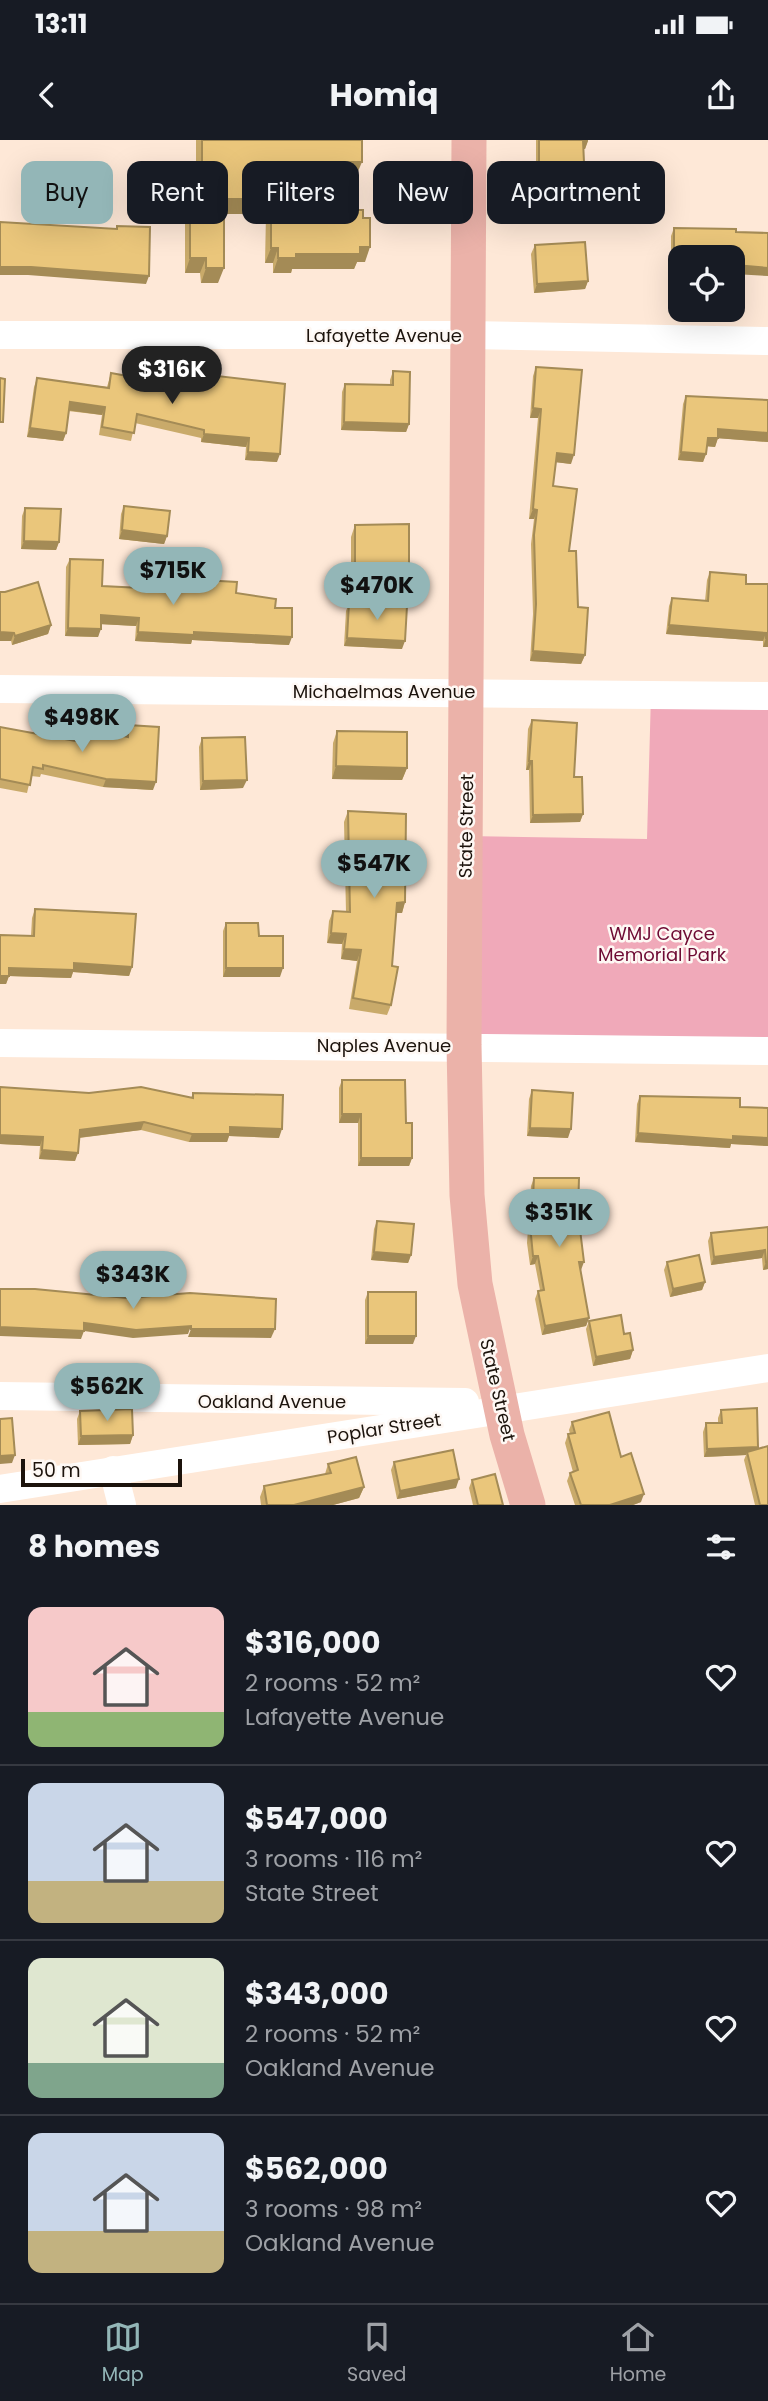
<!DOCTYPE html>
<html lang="en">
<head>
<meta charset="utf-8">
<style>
	body { margin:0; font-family:Poppins,sans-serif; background:#20242c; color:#f1f3f6; height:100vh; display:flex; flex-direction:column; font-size:26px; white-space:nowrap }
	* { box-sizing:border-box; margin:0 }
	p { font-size:23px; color:#9ea1a6 }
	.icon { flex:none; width:38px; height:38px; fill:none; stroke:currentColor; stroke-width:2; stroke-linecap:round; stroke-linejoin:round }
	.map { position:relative; height:1365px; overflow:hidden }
	.drawer { display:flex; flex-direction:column; background:#171b24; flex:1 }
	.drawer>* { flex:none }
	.hud { position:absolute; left:21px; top:21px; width:726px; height:63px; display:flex; gap:14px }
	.buttons { position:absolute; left:668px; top:105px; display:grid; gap:14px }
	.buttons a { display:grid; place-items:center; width:77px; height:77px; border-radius:14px; background:#171b24; box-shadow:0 7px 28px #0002; font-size:35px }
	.scale { position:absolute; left:21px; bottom:18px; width:161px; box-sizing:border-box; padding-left:7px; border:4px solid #1c130c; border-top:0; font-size:19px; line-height:24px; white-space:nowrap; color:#1c130c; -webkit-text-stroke:5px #fef8f4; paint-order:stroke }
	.price { position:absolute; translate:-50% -60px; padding:0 16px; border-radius:24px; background:#93b6b7; color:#111; font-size:23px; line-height:46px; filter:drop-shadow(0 2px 4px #0008) }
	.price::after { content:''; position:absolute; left:50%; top:42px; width:21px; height:16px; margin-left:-10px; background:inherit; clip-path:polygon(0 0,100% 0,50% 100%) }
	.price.active { background:#222; color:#fff }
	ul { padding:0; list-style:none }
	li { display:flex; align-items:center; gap:21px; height:175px; padding:0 28px }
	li+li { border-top:2px solid #363941 }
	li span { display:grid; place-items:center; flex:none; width:196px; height:140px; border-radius:14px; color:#555 }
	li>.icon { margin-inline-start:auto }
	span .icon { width:84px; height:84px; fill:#fffc; stroke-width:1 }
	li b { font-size:30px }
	h2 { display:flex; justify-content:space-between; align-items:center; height:84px; padding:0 28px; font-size:30px }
	.tag { padding:0 24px; border-radius:14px; background:#171b24; box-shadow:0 7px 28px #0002; font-size:24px; line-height:63px }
	.tag.active { background:#93b6b7; color:#111 }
	.status { display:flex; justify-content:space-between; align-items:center; height:49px; padding:0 35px; background:#171b24; direction:ltr }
	.status svg { height:19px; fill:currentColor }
	header { display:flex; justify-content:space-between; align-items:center; height:91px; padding:0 28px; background:#171b24; font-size:32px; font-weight:700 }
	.tab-bar { display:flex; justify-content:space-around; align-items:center; height:98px; border-top:2px solid #363941; background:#171b24; font-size:19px; color:#9ea1a6 }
	.tab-bar a { display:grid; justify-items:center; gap:4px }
	.tab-bar .active { color:#93b6b7 }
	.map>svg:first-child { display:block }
</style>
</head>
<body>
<div class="status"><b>13:11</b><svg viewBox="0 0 49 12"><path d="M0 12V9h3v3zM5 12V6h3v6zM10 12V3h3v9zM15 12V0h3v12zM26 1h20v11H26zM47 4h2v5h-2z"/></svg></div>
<header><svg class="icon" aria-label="back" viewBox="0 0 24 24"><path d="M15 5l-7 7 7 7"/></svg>Homiq<svg class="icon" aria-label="share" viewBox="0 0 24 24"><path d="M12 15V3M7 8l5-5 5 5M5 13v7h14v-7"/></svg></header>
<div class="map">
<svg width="768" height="1365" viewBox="0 0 768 1365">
	<rect width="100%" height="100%" fill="#fee8d7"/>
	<path fill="#f0a9b9" d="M651 554 768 556V911L464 905 466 696 647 699Z"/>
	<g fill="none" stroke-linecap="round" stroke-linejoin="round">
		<g stroke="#fff" stroke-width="28">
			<path d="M0 195H467L768 201"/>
			<path d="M0 549 768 556"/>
			<path d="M0 903 768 911"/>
			<path d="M0 1256 465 1262"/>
			<path d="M113 1330 122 1365"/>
			<path d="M0 1349 768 1228"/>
		</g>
		<path stroke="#ebb2a9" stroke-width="35" d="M469 0 464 905 467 1055 475 1144 507 1295 528 1365"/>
	</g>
	<g fill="#c9aa6a">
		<path d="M196 0H362L356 36H330V70L365 122H357L354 129H292L291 133H273V123H265L266 74H224L218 143H201L200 133H185V82L190 68H196Z"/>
		<path d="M536 0H588L585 9H584L582 54 536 55Z"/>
		<path d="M674 88 734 134 681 117V136H671V96Z"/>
		<path d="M535 105 588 141 585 149 534 153 531 114Z"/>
		<path d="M536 227 571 324 556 322 553 346 569 411 585 515 581 524 530 521 533 474 531 404 534 379H529L538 278H530L533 236Z"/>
		<path d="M393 231 409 284 406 292 341 290 342 252 345 244 390 245V240Z"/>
		<path d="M111 233 159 242 162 234 206 244 209 235 277 322 245 320 246 307 201 302V298L135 283 131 301 99 295 102 275 68 271 66 293 63 301 27 297 34 247 37 238 107 247Z"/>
		<path d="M686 256 768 302 718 298 715 307 707 306 706 314 703 322 678 320 683 264Z"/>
		<path d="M124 366 167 396 164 404 119 399 121 374Z"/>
		<path d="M25 368 59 402 56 410 21 409 22 376Z"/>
		<path d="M355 385 409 428 405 440H351V397Z"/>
		<path d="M70 419 102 446 199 451 202 440 275 468 289 505 192 500 191 504 135 501 136 486 101 484 98 497 65 496 66 427Z"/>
		<path d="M710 432 746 444H768V507H763V501L666 494 669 466 672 458 705 461 707 440Z"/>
		<path d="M0 452 51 485 48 494 12 505Z"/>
		<path d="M349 463 402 509 344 506 346 471Z"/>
		<path d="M532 580 574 637 583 674 580 682 530 683 529 630H526L528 589Z"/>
		<path d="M128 585 153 650 103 647 41 634 40 637 31 636 27 653 0 648V587L74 600 79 587 125 597Z"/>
		<path d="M337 591 407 628 402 640 332 639 333 603Z"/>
		<path d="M202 598 243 648 200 650 199 607Z"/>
		<path d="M348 671 405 762 402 773H396L392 826 391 865 387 875 349 869 357 821 341 819 342 804 327 803 329 781 333 771 346 772 344 682Z"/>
		<path d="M35 769 132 827 129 836 73 832 71 838 9 836 6 844H0L31 796 32 778Z"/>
		<path d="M226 783 259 796 280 837H223V791Z"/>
		<path d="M342 940 406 983 412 1018 409 1026H358V983H339V948Z"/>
		<path d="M532 950 568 998 527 996 529 959Z"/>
		<path d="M89 953 191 958 193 953 279 998 229 996 227 1002H189L141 990 79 998 75 1021 39 1019 40 1006 0 1004Z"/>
		<path d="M640 956 740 967 768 968V1006L731 1004 730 1008 635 1002 637 964Z"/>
		<path d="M534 1038 578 1073 580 1130 589 1178 586 1186 542 1195 535 1159 538 1151 540 1150 535 1124 530 1125 527 1103 531 1046Z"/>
		<path d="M377 1081 411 1115 408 1123 371 1120 374 1089Z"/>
		<path d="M768 1087V1129L763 1130 762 1118 711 1125 708 1101 711 1093Z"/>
		<path d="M667 1122 705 1142 702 1150 670 1157 664 1130Z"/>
		<path d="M368 1152 413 1204H365V1160Z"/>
		<path d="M589 1181 624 1194 633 1210 630 1219 593 1226 586 1189Z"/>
		<path d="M721 1270 757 1309 768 1365H755L744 1320 746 1315 704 1317 703 1292 706 1283H718V1278Z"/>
		<path d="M80 1271 133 1295 130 1304 78 1305 77 1279Z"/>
		<path d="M572 1282 621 1317 641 1362 633 1365H575L567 1341 570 1333 573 1332 565 1303 568 1294H570L569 1290Z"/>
		<path d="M394 1322 456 1348 397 1359 391 1330Z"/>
		<path d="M328 1324 364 1347 359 1358 333 1365H261L260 1357 264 1346 325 1334Z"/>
		<path d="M472 1340 503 1365H473L469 1348Z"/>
	</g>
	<g fill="#a48b56">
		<path d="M583 0 588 1 585 9H580Z"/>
		<path d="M330 22H362L356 36H325Z"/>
		<path d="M585 45 582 54 536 55 539 47Z"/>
		<path d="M224 59H271L266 74H218Z"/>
		<path d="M360 107H370L365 122H357L354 129H292L291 133H273L278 118 296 114Z"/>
		<path d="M271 108H278L273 123H265Z"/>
		<path d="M190 118H206L200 133H185Z"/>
		<path d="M736 125 768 128V136L734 134 733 136V128Z"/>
		<path d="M0 127H31L149 136 146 144 28 135H0Z"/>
		<path d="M206 128H224L218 143H201Z"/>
		<path d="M674 128H681V136H671Z"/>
		<path d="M588 141 585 149 534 153 537 144Z"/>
		<path d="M70 262 105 267 102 275 66 270Z"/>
		<path d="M533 268 541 269 538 278H530Z"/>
		<path d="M344 282 409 284 406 292 341 290Z"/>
		<path d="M30 288 66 293 63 301 27 297Z"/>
		<path d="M718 289 768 293V302L715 298Z"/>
		<path d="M204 294 249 298 246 307 201 302Z"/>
		<path d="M708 298H718L715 307 704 306Z"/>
		<path d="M248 312 280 314 277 322 245 320Z"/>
		<path d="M681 312 706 314 703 322 678 320Z"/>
		<path d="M557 313 574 315 571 324 554 322Z"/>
		<path d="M533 369 537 370 534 379H529Z"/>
		<path d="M122 390 167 396 164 404 119 399Z"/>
		<path d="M24 401 59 402 56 410 21 409Z"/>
		<path d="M355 428H409L405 440H351Z"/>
		<path d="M101 475 139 478 136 486 98 484Z"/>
		<path d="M51 485 48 494 12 505 15 496Z"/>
		<path d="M669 485 766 493 763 501 666 494Z"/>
		<path d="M68 488 101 489 98 497 65 496Z"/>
		<path d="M0 492 14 493 11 501H0Z"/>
		<path d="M138 492H194L292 497 289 505 192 500 191 504 135 501Z"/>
		<path d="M347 498 405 501 402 509 344 506Z"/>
		<path d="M766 498H768V507H763Z"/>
		<path d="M533 511 585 515 581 524 530 521Z"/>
		<path d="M529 621H532L529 630H526Z"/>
		<path d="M336 626 407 628 402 640 332 639Z"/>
		<path d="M106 639 156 642 153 650 103 647Z"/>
		<path d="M247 640 243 648 200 650 203 641Z"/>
		<path d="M583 674 580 682 530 683 533 675Z"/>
		<path d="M405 762 402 773H393L397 763Z"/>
		<path d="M331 793 346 794 342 804 327 803Z"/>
		<path d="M344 809 361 810 357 821 341 819Z"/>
		<path d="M74 823 132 827 129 836 73 832 71 838 9 836 6 844H0V836L9 828Z"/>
		<path d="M226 828H283L280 837H223Z"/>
		<path d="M342 974H361L358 983H339Z"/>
		<path d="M144 982 141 990 77 998 80 990Z"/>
		<path d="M230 987 282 989 279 998 229 996 227 1002H189L192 994Z"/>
		<path d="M530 988 571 989 568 998 527 996Z"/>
		<path d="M638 993 768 998V1006L731 1004 730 1008 635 1002Z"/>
		<path d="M0 995 43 997 40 1006 0 1004Z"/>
		<path d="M42 1010 78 1013 75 1021 39 1019Z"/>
		<path d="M361 1018H412L409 1026H358Z"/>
		<path d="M765 1110 762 1118 711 1125 714 1117Z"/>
		<path d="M374 1112 411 1115 408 1123 371 1120Z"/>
		<path d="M533 1116H538L535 1124 530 1125Z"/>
		<path d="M768 1121V1129L763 1130 766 1122Z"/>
		<path d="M579 1122H584L581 1130 575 1131Z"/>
		<path d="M705 1142 702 1150 670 1157 673 1149Z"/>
		<path d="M589 1178 586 1186 542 1195 545 1186Z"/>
		<path d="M84 1183 191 1186 188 1194 133 1198 84 1191 81 1199 0 1196V1187Z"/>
		<path d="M191 1189H275L271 1198 188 1197Z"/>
		<path d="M368 1196H416L413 1204H365Z"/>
		<path d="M633 1210 630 1219 593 1226 596 1217Z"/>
		<path d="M133 1295 130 1304 78 1305 81 1296Z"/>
		<path d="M758 1307 755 1315 747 1312 746 1315 704 1317 707 1309Z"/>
		<path d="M15 1315 12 1323 0 1324V1316Z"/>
		<path d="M459 1339 456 1348 397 1359 400 1351Z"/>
		<path d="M364 1347 359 1358 333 1365H294Z"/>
		<path d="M644 1354 641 1362 633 1365H610Z"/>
	</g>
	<g fill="#eac67b" stroke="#a48b56" stroke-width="2">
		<path d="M202 0H362V22H330V70H363V78H370V107H360V114H296V118H278V108H271V59H224V128H206V118H190V68H202Z"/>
		<path d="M539 0H588H583L585 45 539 47Z"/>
		<path d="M0 82 117 89V86L150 87 149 136 31 127H0Z"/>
		<path d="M674 88 736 89V92L768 93V128L736 125V128H733V117H681V128H674Z"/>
		<path d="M585 102 588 141 537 144 535 105Z"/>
		<path d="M536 227 582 230 574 315 557 313 553 346 577 349 569 411H576L578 467 588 468 585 515 533 511 536 464 534 395 537 370 533 369 541 269 533 268Z"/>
		<path d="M393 231 410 232 409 284 344 282 345 244 393 245Z"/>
		<path d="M111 233 160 242 162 234 208 245 209 235 285 244 280 314 248 312 249 298 204 294V290L137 274 134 293 102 287 105 267 70 262 66 293 30 288 37 238 109 248Z"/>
		<path d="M0 238 5 239 3 282H0Z"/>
		<path d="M686 256 768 260V293L718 289V298H708L706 314 681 312Z"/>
		<path d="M124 366 170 371 167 396 122 390Z"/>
		<path d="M25 368 61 369 59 402 24 401Z"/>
		<path d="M409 384V428H355V385Z"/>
		<path d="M70 419 103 420 102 446 202 451V440L237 442 236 453 276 459 275 468H292V497L194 492V495L138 492 139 478 101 475V489L68 488Z"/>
		<path d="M710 432 746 435V444H768V498H766V493L669 485 672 458 708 461Z"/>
		<path d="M38 442 51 485 15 496 14 493 0 492V452H5Z"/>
		<path d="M349 463 407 466 405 501 347 498Z"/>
		<path d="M532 580 577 583 574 637H582L583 674 533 675 532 621H529Z"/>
		<path d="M128 585 159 587 156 642 106 639 43 625V629L33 627 30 645 0 639V587L76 601 79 587 128 597Z"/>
		<path d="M337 591 407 592V628L336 626Z"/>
		<path d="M245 597 247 640 203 641 202 598Z"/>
		<path d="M348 671 406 674 405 762 397 763 392 826 398 827 391 865 353 858 361 810 344 809 346 794 331 793 333 771 350 772Z"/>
		<path d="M35 769 136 774 132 827 74 823V830L9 828V836H0V795L34 796Z"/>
		<path d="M226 783H258L259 796H283V828H226Z"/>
		<path d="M342 940H405L406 983H412V1018H361V974H342Z"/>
		<path d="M0 947 89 953 141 947 193 958V953L283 955 282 989 230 987V994H192L144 982 80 990 78 1013 42 1010 43 997 0 995Z"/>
		<path d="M532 950 573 953 571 989 530 988Z"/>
		<path d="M640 956 740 958V967L768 968V998L733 996V1000L638 993Z"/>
		<path d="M534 1038H579L578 1073 584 1122H579L589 1178 545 1186 538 1151 544 1150 538 1116H533L531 1095Z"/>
		<path d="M377 1081 414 1084 411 1115 374 1112Z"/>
		<path d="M768 1087V1121L766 1122 765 1110 714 1117 711 1093Z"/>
		<path d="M699 1115 705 1142 673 1149 667 1122Z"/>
		<path d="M0 1149H35L127 1158 190 1153 276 1159 275 1189H191V1186L136 1190 84 1183V1191L0 1187Z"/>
		<rect x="368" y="1152" width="48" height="44"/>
		<path d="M621 1175 624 1194 630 1193 633 1210 596 1217 589 1181Z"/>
		<path d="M757 1268 758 1307 707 1309 706 1283H722L721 1270Z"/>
		<path d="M132 1269 133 1295 81 1296 80 1271Z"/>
		<path d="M609 1272 621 1317 631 1313 644 1354 610 1365H581L570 1333 578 1330 568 1294 575 1293 572 1282Z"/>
		<path d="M12 1278 15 1315 0 1316V1279Z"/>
		<path d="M768 1306V1365H760L747 1312Z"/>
		<path d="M453 1310 459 1339 400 1351 394 1322Z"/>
		<path d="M356 1317 364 1347 294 1365H267L264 1346 331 1333 328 1324Z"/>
		<path d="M495 1334 503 1365H478L472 1340Z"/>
	</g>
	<g text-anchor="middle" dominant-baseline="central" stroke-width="5" stroke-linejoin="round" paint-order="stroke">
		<g font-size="18" fill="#1c130c" stroke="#fef8f4">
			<text x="384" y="195">Lafayette Avenue</text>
			<text x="384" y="551">Michaelmas Avenue</text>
			<text transform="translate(466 686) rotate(-89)">State Street</text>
			<text x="384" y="905">Naples Avenue</text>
			<text transform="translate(498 1250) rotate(77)">State Street</text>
			<text x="272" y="1261">Oakland Avenue</text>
			<text transform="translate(384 1288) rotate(-9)">Poplar Street</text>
		</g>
		<g font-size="18" fill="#6e0a33" stroke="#fef8f4">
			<text x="662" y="793">WMJ Cayce<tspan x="662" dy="21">Memorial Park</tspan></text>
		</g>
	</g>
</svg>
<div class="buttons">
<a><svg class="icon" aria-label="locate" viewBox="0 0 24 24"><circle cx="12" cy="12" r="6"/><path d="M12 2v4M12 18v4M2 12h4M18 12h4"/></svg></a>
</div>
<div class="scale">50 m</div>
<b class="price active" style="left:172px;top:266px">$316K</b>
<b class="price" style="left:173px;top:467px">$715K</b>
<b class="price" style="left:377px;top:482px">$470K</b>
<b class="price" style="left:82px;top:614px">$498K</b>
<b class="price" style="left:374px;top:760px">$547K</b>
<b class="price" style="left:559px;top:1109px">$351K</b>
<b class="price" style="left:133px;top:1171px">$343K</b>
<b class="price" style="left:107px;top:1283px">$562K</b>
<div class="hud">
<a class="tag active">Buy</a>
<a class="tag">Rent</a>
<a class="tag">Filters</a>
<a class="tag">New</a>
<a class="tag">Apartment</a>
</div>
</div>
<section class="drawer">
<h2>8 homes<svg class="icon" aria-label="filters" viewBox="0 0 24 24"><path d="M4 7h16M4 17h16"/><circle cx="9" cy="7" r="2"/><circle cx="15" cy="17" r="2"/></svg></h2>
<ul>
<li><span style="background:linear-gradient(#f6c9c9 75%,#8fb573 0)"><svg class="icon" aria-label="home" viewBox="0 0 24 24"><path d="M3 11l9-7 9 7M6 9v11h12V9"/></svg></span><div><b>$316,000</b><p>2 rooms · 52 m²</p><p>Lafayette Avenue</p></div><svg class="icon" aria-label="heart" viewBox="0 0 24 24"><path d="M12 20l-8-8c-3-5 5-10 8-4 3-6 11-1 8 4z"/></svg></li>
<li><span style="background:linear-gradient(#c9d6e8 70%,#c2b280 0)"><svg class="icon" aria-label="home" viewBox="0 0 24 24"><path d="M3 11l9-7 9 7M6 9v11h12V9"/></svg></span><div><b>$547,000</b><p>3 rooms · 116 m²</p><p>State Street</p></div><svg class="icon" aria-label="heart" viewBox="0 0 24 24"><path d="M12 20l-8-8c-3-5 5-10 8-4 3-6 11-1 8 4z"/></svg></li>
<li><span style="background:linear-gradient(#dfe7d0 75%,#7fa58c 0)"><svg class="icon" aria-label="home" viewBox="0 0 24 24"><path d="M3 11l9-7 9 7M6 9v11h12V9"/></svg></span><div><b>$343,000</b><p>2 rooms · 52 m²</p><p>Oakland Avenue</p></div><svg class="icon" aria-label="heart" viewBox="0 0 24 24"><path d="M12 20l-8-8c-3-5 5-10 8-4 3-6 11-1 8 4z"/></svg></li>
<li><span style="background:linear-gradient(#c9d6e8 70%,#c2b280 0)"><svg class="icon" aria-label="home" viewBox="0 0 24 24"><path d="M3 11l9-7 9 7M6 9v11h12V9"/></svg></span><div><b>$562,000</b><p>3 rooms · 98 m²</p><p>Oakland Avenue</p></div><svg class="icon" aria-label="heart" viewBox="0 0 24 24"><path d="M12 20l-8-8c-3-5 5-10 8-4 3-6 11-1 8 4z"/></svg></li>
</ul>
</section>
<nav class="tab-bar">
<a class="active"><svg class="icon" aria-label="map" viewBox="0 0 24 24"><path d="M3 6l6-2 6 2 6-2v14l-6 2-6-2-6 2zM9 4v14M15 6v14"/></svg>Map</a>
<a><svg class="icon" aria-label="saved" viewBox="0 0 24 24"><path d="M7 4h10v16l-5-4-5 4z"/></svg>Saved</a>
<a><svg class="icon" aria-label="home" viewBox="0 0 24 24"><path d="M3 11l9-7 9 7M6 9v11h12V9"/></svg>Home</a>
</nav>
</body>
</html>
